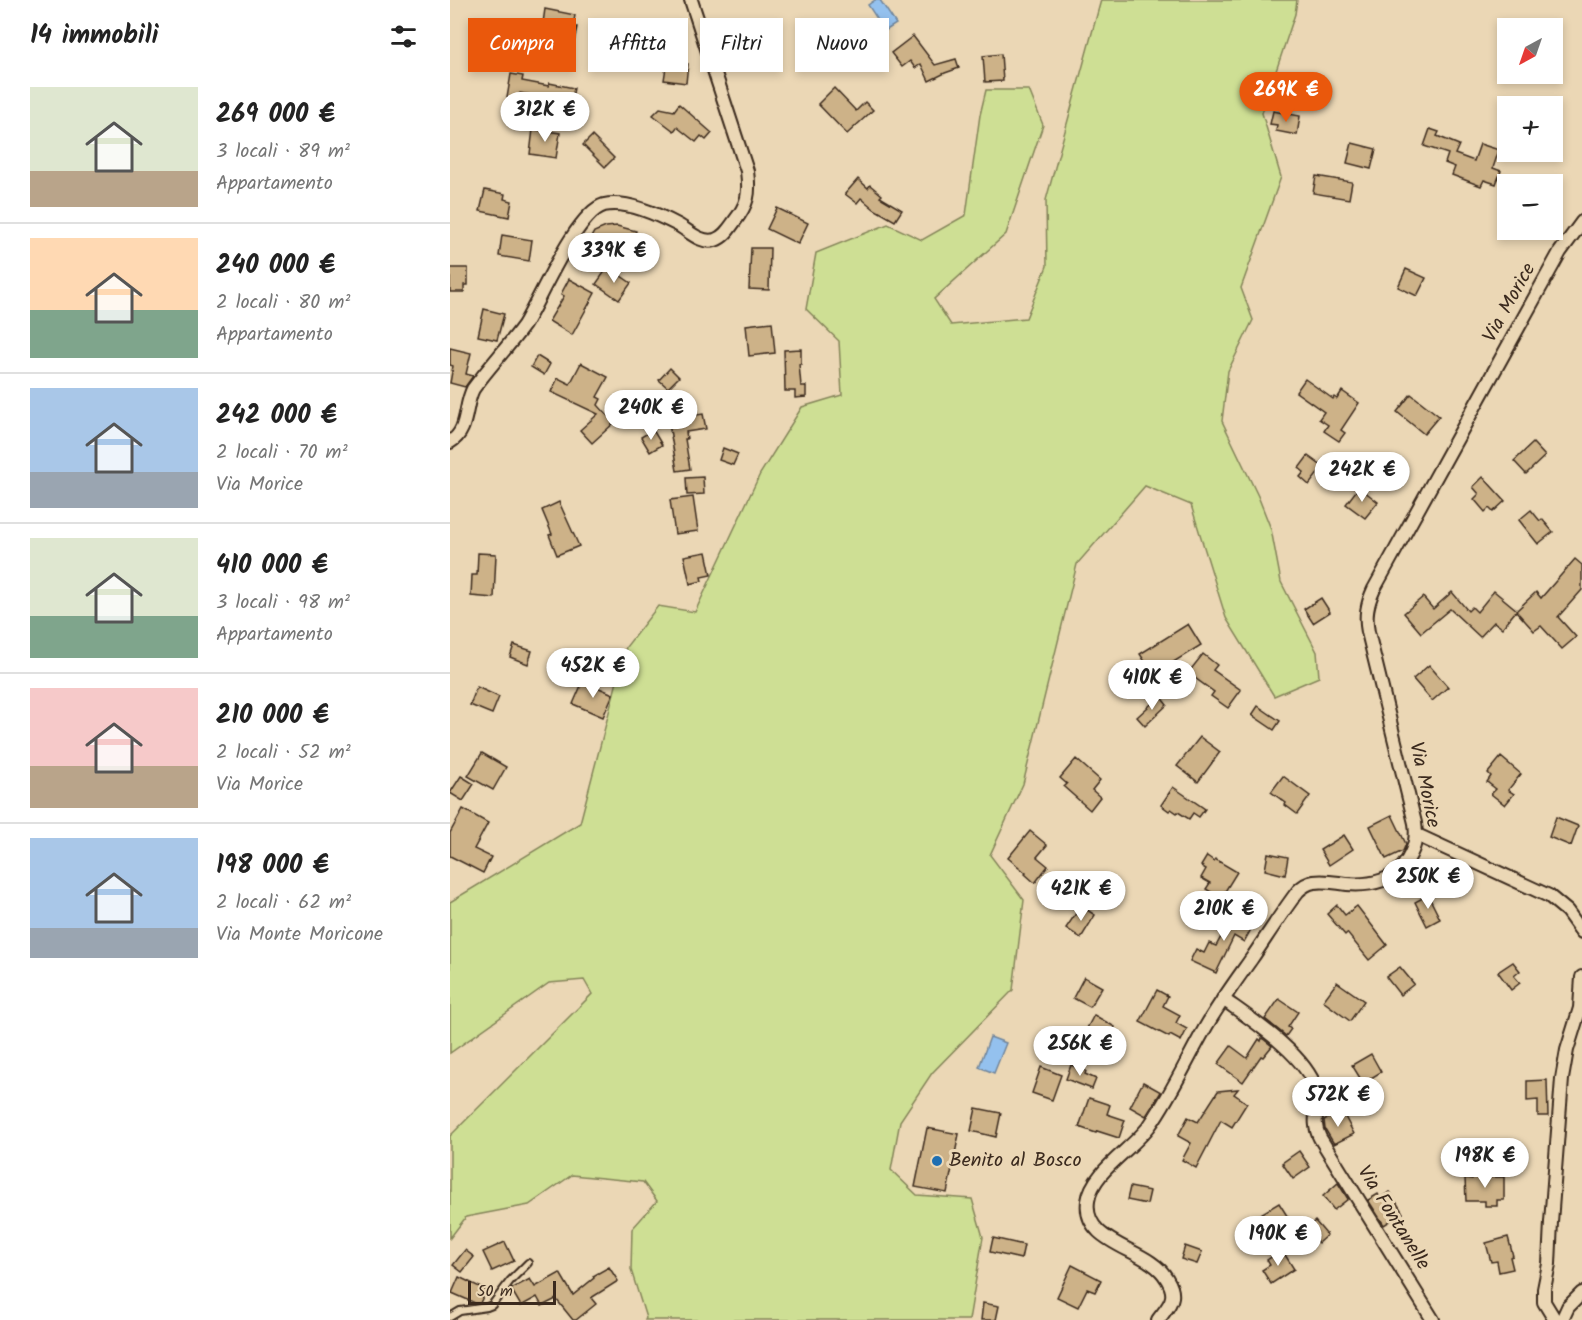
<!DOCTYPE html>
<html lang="it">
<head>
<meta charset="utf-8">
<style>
	body { margin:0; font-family:Kalam,sans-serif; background:#f2f2f2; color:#222; height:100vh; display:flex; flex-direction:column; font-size:22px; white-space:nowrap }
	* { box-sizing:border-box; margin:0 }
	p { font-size:20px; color:#767676 }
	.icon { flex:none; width:33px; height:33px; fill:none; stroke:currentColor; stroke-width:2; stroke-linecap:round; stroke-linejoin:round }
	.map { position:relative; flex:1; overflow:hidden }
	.panel { display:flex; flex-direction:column; background:#fff; width:450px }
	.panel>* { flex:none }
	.banner { position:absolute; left:18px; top:18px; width:570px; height:54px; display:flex; gap:12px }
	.needle { width:39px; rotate:220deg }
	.buttons { position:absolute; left:1047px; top:18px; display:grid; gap:12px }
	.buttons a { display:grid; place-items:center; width:66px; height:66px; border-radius:0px; background:#fff; box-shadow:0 3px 9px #0003; font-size:30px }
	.scale { position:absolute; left:18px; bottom:15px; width:88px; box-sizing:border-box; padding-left:6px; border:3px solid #3b2a1e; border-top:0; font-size:16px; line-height:21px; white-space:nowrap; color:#3b2a1e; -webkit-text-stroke:4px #ebd7b5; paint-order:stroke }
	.price { position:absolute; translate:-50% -51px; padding:0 14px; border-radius:21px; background:#fff; color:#222; font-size:20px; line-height:39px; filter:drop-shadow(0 2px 3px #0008) }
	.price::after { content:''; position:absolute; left:50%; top:36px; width:18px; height:14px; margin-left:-9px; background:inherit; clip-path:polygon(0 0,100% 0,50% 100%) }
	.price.active { background:#ea580c; color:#fff }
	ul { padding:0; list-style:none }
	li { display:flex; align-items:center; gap:18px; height:150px; padding:0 30px }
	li+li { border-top:2px solid #e0e0e0 }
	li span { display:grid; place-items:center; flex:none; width:168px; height:120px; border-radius:0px; color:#555 }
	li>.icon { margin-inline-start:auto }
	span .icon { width:72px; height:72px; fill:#fffc; stroke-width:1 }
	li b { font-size:26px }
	h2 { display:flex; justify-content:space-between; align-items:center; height:72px; padding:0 30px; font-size:26px }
	.pill { padding:0 21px; border-radius:0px; background:#fff; box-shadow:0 3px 9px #0003; font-size:21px; line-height:54px }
	.pill.active { background:#ea580c; color:#fff }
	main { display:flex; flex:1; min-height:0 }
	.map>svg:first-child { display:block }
</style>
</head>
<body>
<main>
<section class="panel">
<h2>14 immobili<svg class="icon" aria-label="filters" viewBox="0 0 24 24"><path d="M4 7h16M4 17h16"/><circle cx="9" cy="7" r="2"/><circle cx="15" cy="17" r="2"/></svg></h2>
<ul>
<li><span style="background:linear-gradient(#dfe7d0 70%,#b9a48a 0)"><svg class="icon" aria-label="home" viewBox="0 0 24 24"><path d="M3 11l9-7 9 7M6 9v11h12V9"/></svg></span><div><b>269 000 €</b><p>3 locali · 89 m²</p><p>Appartamento</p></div></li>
<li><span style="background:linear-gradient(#ffd9b3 60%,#7fa58c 0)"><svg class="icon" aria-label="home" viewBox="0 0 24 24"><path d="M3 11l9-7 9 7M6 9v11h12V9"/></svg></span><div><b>240 000 €</b><p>2 locali · 80 m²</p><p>Appartamento</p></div></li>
<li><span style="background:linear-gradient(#a9c7e8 70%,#9aa5b1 0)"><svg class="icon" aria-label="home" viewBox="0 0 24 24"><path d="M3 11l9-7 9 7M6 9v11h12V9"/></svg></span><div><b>242 000 €</b><p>2 locali · 70 m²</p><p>Via Morice</p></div></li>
<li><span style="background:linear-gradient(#dfe7d0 65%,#7fa58c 0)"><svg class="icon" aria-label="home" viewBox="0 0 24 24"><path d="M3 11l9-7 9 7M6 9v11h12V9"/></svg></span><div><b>410 000 €</b><p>3 locali · 98 m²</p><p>Appartamento</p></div></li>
<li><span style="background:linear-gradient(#f6c9c9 65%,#b9a48a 0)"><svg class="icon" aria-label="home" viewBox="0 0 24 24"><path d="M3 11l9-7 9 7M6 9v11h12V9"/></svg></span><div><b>210 000 €</b><p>2 locali · 52 m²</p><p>Via Morice</p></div></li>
<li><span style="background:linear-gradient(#a9c7e8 75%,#9aa5b1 0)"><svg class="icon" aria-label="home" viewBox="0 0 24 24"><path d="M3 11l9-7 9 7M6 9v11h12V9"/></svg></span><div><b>198 000 €</b><p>2 locali · 62 m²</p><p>Via Monte Moricone</p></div></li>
</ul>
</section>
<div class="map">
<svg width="1132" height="1320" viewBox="0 0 1132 1320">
	<rect width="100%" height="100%" fill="#ebd7b5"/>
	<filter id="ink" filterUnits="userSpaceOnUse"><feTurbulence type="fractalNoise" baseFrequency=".0167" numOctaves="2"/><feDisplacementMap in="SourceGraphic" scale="12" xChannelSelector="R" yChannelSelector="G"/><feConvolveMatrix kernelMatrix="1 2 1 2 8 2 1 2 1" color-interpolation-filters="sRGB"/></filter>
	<g filter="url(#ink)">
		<path fill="#cedf94" stroke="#848459" stroke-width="1.5" d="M651 0H847L845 14 812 113 831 177 791 288 803 320 778 371 772 421 808 496 821 529 831 582 867 652 869 677 824 696 776 618 741 505 695 486 627 564 573 784 540 855 574 900 563 990 482 1073 450 1121 441 1170 467 1195 522 1199 533 1237 519 1320H195L196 1318 181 1270 182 1229 207 1201 193 1182 122 1175 79 1205 16 1217 0 1238V1136L142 994 134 980 99 983 0 1053V902L130 823 176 647 208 606 245 612 310 474 352 407 392 395 389 341 356 309 366 253 438 224 472 240 516 215 530 115 536 90H579L593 125 556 234 484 299 501 325 576 318 597 266 596 200Z"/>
		<g fill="#94c1ee" stroke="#70859b" stroke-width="1.5">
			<path d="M425 0H430L446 24 435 31 418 5Z"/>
			<path d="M540 1037 556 1043 544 1073 529 1067Z"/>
		</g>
		<g fill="#cdb288" stroke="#3b2a1e" stroke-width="1.5">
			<path d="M95 9 125 15 123 27H127L123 48 96 44 98 31 92 30Z"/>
			<path d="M290 18 304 45 281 57 267 30Z"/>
			<path d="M35 31 69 35 66 57 43 54V52L33 51Z"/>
			<path d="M463 36 485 65 506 59 509 68 495 73 479 81 471 64 465 68 460 61 452 67 441 53Z"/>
			<path d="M551 54 553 81 535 82 533 56Z"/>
			<path d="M217 61 238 64 236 83 214 80Z"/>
			<path d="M61 74 73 76 72 81 99 86V83L124 88 120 108 94 103 95 97 70 93 69 100 57 98Z"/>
			<path d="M384 88 406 111 415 102 423 110 397 134 368 104Z"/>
			<path d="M229 104 262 133 256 140 251 136 246 142 227 127 224 131 203 115 210 108 224 111Z"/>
			<path d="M823 111 850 116 847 135 826 131 827 125 820 124Z"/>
			<path d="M83 129 110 133 106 158 80 154Z"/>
			<path d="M980 129 989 132 987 136 1009 145 1005 154 1024 161 1030 144 1049 150 1043 168 1051 171 1046 184 1034 180 1031 186 1002 175 1005 167 995 163 998 154 974 146Z"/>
			<path d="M142 136 164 158 155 167 133 145Z"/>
			<path d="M902 143 926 149 921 169 897 163Z"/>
			<path d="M866 176 902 182 899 199 863 193Z"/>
			<path d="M408 179 418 188 420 185 432 195 430 197 452 210 445 221 424 209 411 198 407 203 395 194Z"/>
			<path d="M35 190 55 194 54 199 62 201 59 217 30 211Z"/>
			<path d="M327 208 358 223 348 244 317 229Z"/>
			<path d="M167 226 186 231 181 246 166 241 156 245 147 259 133 251 144 232 156 227Z"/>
			<path d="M52 235 82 240 79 261 49 256Z"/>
			<path d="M301 248H320L319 290 299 289Z"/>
			<path d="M158 267 181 283 169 300 146 284Z"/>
			<path d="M0 268H18V285H14V292H0Z"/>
			<path d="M956 269 976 278 967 296 948 287Z"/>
			<path d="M119 279 145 293 122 335 99 321 114 296 111 294Z"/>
			<path d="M34 309 54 314 47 340 28 336Z"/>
			<path d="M322 322 325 353 299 356 296 325Z"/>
			<path d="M0 348 21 353 16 374 23 376 15 387 0 383 3 366 0 365Z"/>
			<path d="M351 349V364H349L351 386H356V397L345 398V391H335L334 350Z"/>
			<path d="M87 356 100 364 94 375 81 367Z"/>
			<path d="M131 363 158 377 147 397 151 399 148 405 164 423 142 443 130 430 148 414 101 392 108 378 120 384Z"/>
			<path d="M220 368 229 377 218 388 209 380Z"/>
			<path d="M855 379 883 399 884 397 887 399 892 391 909 403 891 430 895 433 889 441 874 431 878 425 869 419 874 412 846 392Z"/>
			<path d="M961 394 989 416 974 434 947 412Z"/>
			<path d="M253 414 256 429 236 432 237 439H235L240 469 227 471 218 418 233 415 234 417Z"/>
			<path d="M203 430 212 445 200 452 191 437Z"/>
			<path d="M1083 443 1095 456 1076 474 1064 461Z"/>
			<path d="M273 448 288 454 283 465 269 460Z"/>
			<path d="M858 456 873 467 859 485 850 477 854 472 849 468Z"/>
			<path d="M253 477 254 494 237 495 236 478Z"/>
			<path d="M1033 477 1055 501 1043 512 1039 508 1035 512 1024 499 1029 494 1023 487Z"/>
			<path d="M909 487 928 502 915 518 896 504Z"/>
			<path d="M243 497 248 531 225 534 220 500Z"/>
			<path d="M109 502 129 546 107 555 99 535 102 534 92 510Z"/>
			<path d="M1081 510 1090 521 1092 519 1103 532 1088 544 1069 520Z"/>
			<path d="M256 552 261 575 251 577 252 581 240 584 234 556Z"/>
			<path d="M28 553 46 554 44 598 21 596 22 575H27Z"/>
			<path d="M1125 559 1132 565V590L1108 617 1126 637 1112 649 1091 626 1084 631 1066 611 1052 628 1044 622 1030 637 1000 609 971 633 954 613 973 597 983 609 1002 592 1018 611 1022 607 1027 612 1044 591 1067 610 1086 592 1091 598Z"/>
			<path d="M871 598 880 612 863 623 854 609Z"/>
			<path d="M738 624 751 645 706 673 702 666 699 668 690 654Z"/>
			<path d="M64 645 82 651 78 664 60 657Z"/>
			<path d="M753 654 767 665 763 670 791 690 778 708 761 696 764 692 738 673Z"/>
			<path d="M979 665 998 687 982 701 963 679Z"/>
			<path d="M133 681 163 694 153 717 123 704Z"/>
			<path d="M27 687 49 697 42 714 20 705Z"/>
			<path d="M710 696 717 705 695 726 687 717Z"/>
			<path d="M808 706 830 721 824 730 802 715Z"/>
			<path d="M750 737 770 752 748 782 727 766Z"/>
			<path d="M32 753 56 767 43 790 18 776Z"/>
			<path d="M1051 757 1071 774 1058 790 1064 794 1055 805 1041 794 1046 789 1037 782 1041 776 1038 773Z"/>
			<path d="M626 759 650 780 642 790 650 797 640 810 614 787 617 784 610 778Z"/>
			<path d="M11 776 24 784 13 801 0 793Z"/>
			<path d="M833 776 860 796 847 814 835 805 836 803 821 792Z"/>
			<path d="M723 787 755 809 749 817 743 813 739 819 728 812 727 813 721 809 719 811 711 805Z"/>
			<path d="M13 809 38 823 24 849 41 857 33 873 0 856V833Z"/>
			<path d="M942 815 956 844 953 851 936 859 920 826Z"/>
			<path d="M1106 817 1128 826 1121 846 1099 837Z"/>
			<path d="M580 831 597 845 587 857 598 866 585 883 575 874 576 873 558 858Z"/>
			<path d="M894 835 903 849 879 865 870 850Z"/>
			<path d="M818 853 838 857 835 875 815 870Z"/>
			<path d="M757 856 764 861 765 859 787 872 771 898 756 889 760 883 751 878 756 869 751 866Z"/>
			<path d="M978 895 990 919 977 926 965 902Z"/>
			<path d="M887 905 895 915 907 906 937 945 919 960 897 933 895 935 877 914Z"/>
			<path d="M631 906 645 915 631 938 616 928Z"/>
			<path d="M786 909 806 920 794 942 784 936 766 973 740 961 746 949 754 953 759 943 766 946Z"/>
			<path d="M1063 962 1070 971 1064 976 1070 983 1061 990 1048 972Z"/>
			<path d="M950 967 964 984 950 995 936 977Z"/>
			<path d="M634 977 652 987 640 1007 623 998Z"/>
			<path d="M887 982 914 1001 900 1021 873 1001Z"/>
			<path d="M707 990 718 996 713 1006 730 1015 726 1023 737 1029 731 1041 720 1035 719 1037 690 1022Z"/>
			<path d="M829 999 848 1012 838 1027 841 1029 836 1036 815 1019Z"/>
			<path d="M644 1015 665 1027 655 1045 634 1034Z"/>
			<path d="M812 1038 822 1046 813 1057 811 1056 793 1082 768 1064 781 1046 797 1058 809 1039 811 1041Z"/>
			<path d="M921 1054 931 1072 913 1083 902 1065Z"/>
			<path d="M621 1065 636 1071 635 1074 646 1079 642 1089 616 1079Z"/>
			<path d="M591 1067 611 1075 602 1100 582 1093Z"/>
			<path d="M1097 1080 1098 1116H1088V1100L1077 1101V1081Z"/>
			<path d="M693 1082 711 1092 696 1116 680 1107Z"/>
			<path d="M788 1089 784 1094 797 1103 782 1127 771 1120 746 1168 732 1160 741 1143 728 1136 738 1117 748 1122 768 1091Z"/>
			<path d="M639 1098 660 1105 657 1114 675 1120 669 1138 647 1131 646 1133 629 1127Z"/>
			<path d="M526 1108 551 1113 546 1137 521 1131Z"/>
			<path d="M892 1111 904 1134 884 1144 875 1129 874 1120Z"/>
			<path d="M477 1128 509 1134 497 1193 465 1187Z"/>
			<path d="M849 1151 860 1167 843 1179 832 1163Z"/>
			<path d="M1022 1171H1035L1036 1177H1054V1200H1047V1206H1035V1201H1016L1015 1178 1022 1179Z"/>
			<path d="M888 1183 898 1199 884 1210 873 1196Z"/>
			<path d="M680 1187 700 1191 697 1204 677 1200Z"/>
			<path d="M940 1192 953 1213 934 1225 918 1200 928 1194 930 1198Z"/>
			<path d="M829 1203 841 1222 821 1234 809 1215Z"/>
			<path d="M865 1221 877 1235 868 1243 863 1237 860 1239 853 1231Z"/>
			<path d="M1058 1237 1063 1256 1060 1257 1063 1269 1049 1272 1047 1261 1041 1262 1036 1243Z"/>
			<path d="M543 1238 574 1245 571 1259 540 1252Z"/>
			<path d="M55 1242 64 1261 42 1271 33 1252Z"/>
			<path d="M735 1246 752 1252 747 1264 731 1259Z"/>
			<path d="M15 1250 24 1257 12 1272 3 1265Z"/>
			<path d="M832 1250 844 1269 821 1284 812 1270 820 1265 817 1260Z"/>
			<path d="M622 1265 651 1280 645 1292 637 1289 628 1307 607 1297Z"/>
			<path d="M159 1267 168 1281 141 1298 146 1304 126 1320H123L106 1299 92 1306 87 1297 71 1306 61 1289 80 1279 85 1287 110 1273 123 1295 144 1278 143 1276Z"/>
			<path d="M9 1277 36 1290 30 1303H25L2 1293Z"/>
			<path d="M533 1303 549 1306 546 1320H531Z"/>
		</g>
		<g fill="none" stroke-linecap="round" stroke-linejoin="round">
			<g stroke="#3b2a1e" stroke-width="10">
				<path id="service" d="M0 1317 10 1311 37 1307 42 1305 60 1281 78 1263"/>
			</g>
			<g stroke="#3b2a1e" stroke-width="16">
				<g id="minor">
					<path d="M0 442C19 431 14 406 23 389 39 367 58 347 74 325 90 299 126 213 154 205 176 200 209 215 228 225 239 231 251 244 265 240 274 237 279 229 284 222 298 204 300 194 297 171L241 0"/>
					<path d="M967 835 1099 896 1117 911 1132 932"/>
					<path d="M773 999C802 1020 855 1054 866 1089 871 1107 860 1119 870 1138L983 1320"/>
					<path d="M708 1320C713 1313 721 1305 722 1297 723 1291 720 1284 717 1279 699 1247 632 1246 638 1201 642 1171 683 1149 700 1125 721 1095 736 1062 754 1030 768 1005 785 982 802 958 817 936 832 912 848 891 853 886 858 883 864 882 875 880 887 883 897 884 920 886 946 881 958 859 965 847 967 837 965 823L918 632C915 616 917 604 924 589L1110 252 1132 222"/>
					<path d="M1105 1320 1094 1302V1289L1099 1264 1101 1222 1112 1079 1117 1050 1130 1008 1132 977"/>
					<path d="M1112 1320 1118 1307 1132 1293"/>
				</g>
			</g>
			<use href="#service" stroke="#ebd7b5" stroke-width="6"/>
			<use href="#minor" stroke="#ebd7b5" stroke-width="12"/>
		</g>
	</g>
	<circle fill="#1f6fb2" stroke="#ebd7b5" stroke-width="2" cx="487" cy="1161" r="6"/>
	<g text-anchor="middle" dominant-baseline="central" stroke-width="6" stroke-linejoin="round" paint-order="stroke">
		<g font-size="20" fill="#3b2a1e" stroke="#ebd7b5">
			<text transform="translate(1060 303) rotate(-61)">Via Morice</text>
			<text transform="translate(974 785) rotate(78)">Via Morice</text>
			<text transform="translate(943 1218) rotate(58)">Via Fontanelle</text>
		</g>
		<g font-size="20" fill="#3b2a1e" stroke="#ebd7b5" text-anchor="start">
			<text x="499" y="1161">Benito al Bosco</text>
		</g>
	</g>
</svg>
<div class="buttons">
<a><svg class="needle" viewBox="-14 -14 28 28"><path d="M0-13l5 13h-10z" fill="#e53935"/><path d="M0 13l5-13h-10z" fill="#767676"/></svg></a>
<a>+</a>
<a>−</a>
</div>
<div class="scale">50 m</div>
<b class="price active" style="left:836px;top:123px">269K €</b>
<b class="price" style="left:95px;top:143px">312K €</b>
<b class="price" style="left:164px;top:284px">339K €</b>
<b class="price" style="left:201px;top:441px">240K €</b>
<b class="price" style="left:912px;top:503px">242K €</b>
<b class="price" style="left:143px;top:699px">452K €</b>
<b class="price" style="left:702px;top:711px">410K €</b>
<b class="price" style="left:978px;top:910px">250K €</b>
<b class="price" style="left:631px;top:922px">421K €</b>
<b class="price" style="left:774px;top:942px">210K €</b>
<b class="price" style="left:630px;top:1077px">256K €</b>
<b class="price" style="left:888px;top:1128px">572K €</b>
<b class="price" style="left:1035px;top:1189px">198K €</b>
<b class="price" style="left:828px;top:1267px">190K €</b>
<div class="banner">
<a class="pill active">Compra</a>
<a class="pill">Affitta</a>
<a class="pill">Filtri</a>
<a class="pill">Nuovo</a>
</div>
</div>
</main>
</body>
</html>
